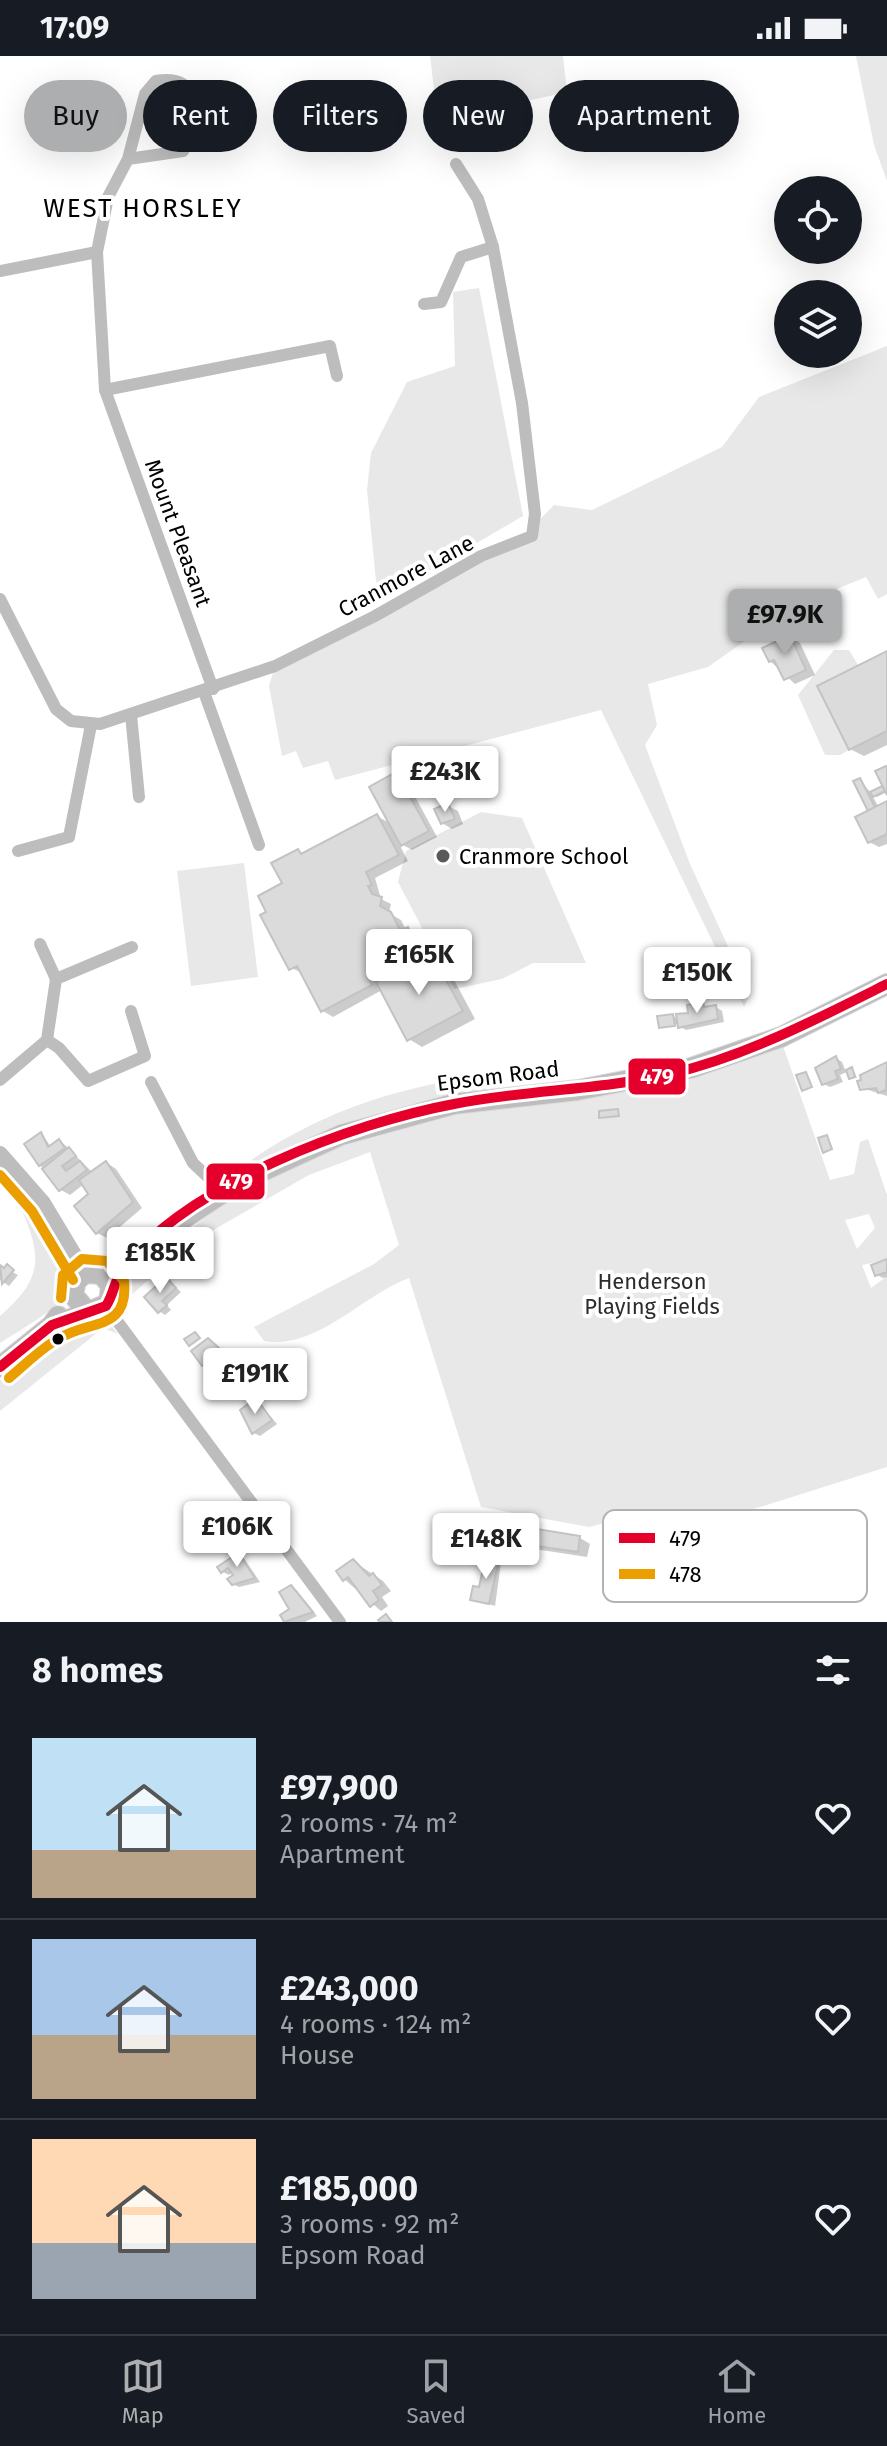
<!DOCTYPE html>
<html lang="en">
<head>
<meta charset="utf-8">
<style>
	body { margin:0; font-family:"Fira Sans",sans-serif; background:#20242c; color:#f1f3f6; height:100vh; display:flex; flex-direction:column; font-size:30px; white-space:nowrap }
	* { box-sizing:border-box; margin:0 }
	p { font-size:26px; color:#9ea1a6 }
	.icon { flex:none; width:44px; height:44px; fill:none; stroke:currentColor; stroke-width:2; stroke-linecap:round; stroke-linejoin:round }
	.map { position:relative; height:1566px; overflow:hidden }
	.sheet { display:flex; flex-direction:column; background:#171b24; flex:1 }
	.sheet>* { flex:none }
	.hud { position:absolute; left:24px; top:24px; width:840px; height:72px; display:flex; gap:16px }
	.tools { position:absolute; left:774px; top:120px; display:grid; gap:16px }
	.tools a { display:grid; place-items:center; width:88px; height:88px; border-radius:50%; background:#171b24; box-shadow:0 8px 32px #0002; font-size:40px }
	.price { position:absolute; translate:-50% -68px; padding:0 18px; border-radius:8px; background:#fff; color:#222; font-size:26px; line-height:52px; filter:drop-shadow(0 2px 4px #0008) }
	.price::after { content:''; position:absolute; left:50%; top:48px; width:24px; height:18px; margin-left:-12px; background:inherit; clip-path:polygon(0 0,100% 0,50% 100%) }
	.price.active { background:#adaeaf; color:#111 }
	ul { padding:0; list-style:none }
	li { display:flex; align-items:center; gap:24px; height:200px; padding:0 32px }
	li+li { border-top:2px solid #363941 }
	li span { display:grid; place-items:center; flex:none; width:224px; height:160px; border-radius:0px; color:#555 }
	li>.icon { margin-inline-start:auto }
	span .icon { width:96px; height:96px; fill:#fffc; stroke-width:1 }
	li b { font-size:34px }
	h2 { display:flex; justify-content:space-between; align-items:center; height:96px; padding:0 32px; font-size:34px }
	.pill { padding:0 28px; border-radius:36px; background:#171b24; box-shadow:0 8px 32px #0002; font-size:28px; line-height:72px }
	.pill.active { background:#adaeaf; color:#111 }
	.status { display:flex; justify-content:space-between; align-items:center; height:56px; padding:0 40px; background:#171b24; direction:ltr }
	.status svg { height:22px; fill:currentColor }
	.tabs { display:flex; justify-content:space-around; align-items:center; height:112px; border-top:2px solid #363941; background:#171b24; font-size:22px; color:#9ea1a6 }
	.tabs a { display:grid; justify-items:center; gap:4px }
	.tabs .active { color:#adaeaf }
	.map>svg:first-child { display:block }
</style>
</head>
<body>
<div class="status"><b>17:09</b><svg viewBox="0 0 49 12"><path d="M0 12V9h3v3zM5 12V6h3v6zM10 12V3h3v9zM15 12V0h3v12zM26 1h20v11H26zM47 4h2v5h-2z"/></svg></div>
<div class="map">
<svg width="887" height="1566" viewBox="0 0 887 1566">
	<rect width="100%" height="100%" fill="#fff"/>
	<g fill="#e8e8e8" fill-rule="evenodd">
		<path d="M430 0H563L567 36 438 65Z"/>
		<path d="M856 0H887V125L874 89Z"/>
		<path d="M479 232 523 460 378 545 367 434 371 397 407 326 455 310 453 236Z"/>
		<path d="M887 290V538L878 543 866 521 793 551 708 611 648 628 657 669 645 689 690 808 750 938 744 951 601 654 335 724 328 705 303 712 296 695 282 700 269 630 275 610 517 487 554 449 592 454 722 391 759 341Z"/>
		<path d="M834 594H849L858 609 817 630 849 694 840 699H825L798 639Z"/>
		<path d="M481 756 522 762 586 907H533L502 923 454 933 398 826 406 795Z"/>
		<path d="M244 807 258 921 191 930 177 815Z"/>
		<path d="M783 990 830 1124 854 1118 860 1086 868 1083 887 1139V1204L862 1209 871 1232 887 1220V1411L659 1483 649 1456 589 1471 481 1451 409 1222C361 1240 317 1294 264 1285L254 1271 374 1208 399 1189 370 1096 309 1119 187 1189 186 1177C260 1116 360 1070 455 1053 495 1046 537 1046 577 1041 649 1033 715 1016 783 990ZM869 1158 875 1172 857 1193 845 1164Z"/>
		<path d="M500 1017 506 1025 497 1035C398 1046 310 1079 223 1128L222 1126C305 1059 394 1030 500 1017Z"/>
		<path d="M36 1149C89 1232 83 1236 0 1287V1260C39 1226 44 1205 23 1157Z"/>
		<path d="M169 1193 179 1196 126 1244 120 1238C128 1221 149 1197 169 1193Z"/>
		<path d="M95 1263 109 1267 118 1278 103 1272 0 1355V1324L79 1267Z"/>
	</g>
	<g fill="#0003">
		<path d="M818 556 829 569 809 578 803 575Z"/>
		<path d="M790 581 800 587 815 619 795 628 770 605Z"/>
		<path d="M887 597V689L864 700 850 693Z"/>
		<path d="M887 712V736L877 741 872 739 879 752 887 748V788L879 791 869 786 870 756 860 724 871 737 885 731Z"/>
		<path d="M396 718 406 724 437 781 412 794 398 786 408 805 375 822 381 843 391 848 389 857 401 864 406 874 418 879 429 900 445 907 475 963 422 991 409 983 382 934 333 961 323 955 303 917 291 912 269 856 298 795 304 799 377 760 391 768Z"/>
		<path d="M448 750 458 755 463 768 452 773 442 767Z"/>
		<path d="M689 951H716L722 955 724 966 686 974 676 968 661 971 673 960 679 964 690 958Z"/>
		<path d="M836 1002 842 1006 846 1016 852 1013 854 1015 857 1022 851 1021 849 1015 840 1019 843 1026 830 1031 824 1028 822 1007Z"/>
		<path d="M887 1008V1040L862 1032 859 1026 868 1015Z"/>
		<path d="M42 1078 51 1091 59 1086 65 1089 93 1117 107 1107 116 1113 142 1152 107 1182 97 1177 90 1139 84 1128 70 1139 61 1134 40 1109Z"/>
		<path d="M887 1206V1221L883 1222 877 1219Z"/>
		<path d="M0 1209 18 1219 9 1230 0 1224Z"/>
		<path d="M167 1223 181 1236 167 1249 171 1254 165 1259 159 1255Z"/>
		<path d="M214 1288 224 1298 219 1301 222 1305 209 1312 203 1308Z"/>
		<path d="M257 1345 277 1368 260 1380 254 1377 242 1355Z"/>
		<path d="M580 1482 590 1488 587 1501 528 1492 518 1486Z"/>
		<path d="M504 1483 510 1486 507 1498 490 1492Z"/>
		<path d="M235 1494 241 1498 260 1526 239 1531 233 1528V1516L229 1519 223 1516 220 1511 234 1501Z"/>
		<path d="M495 1503 501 1507 495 1550 472 1543Z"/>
		<path d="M353 1505 383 1525 391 1535 382 1541 388 1550 381 1555 344 1523Z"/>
		<path d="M291 1531 297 1535 317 1560 305 1566H287L283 1559 292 1554Z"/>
	</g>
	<g fill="#dbdbdb" stroke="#c3c3c3" stroke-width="2">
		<path d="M819 553 824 565 801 576 796 565Z"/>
		<path d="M790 579 806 614 784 624 774 604 769 606 762 592Z"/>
		<path d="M887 595V675L849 694 817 630Z"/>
		<path d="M886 710 887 711V739L875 715Z"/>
		<path d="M396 716 429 775 401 790 369 731Z"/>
		<path d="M860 722 875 751 868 755 853 725Z"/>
		<path d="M882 730 885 735 873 741 870 736Z"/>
		<path d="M887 745V778L868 787 855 761Z"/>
		<path d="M448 747 455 763 441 768 434 753Z"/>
		<path d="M377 758 399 799 366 816 372 829 368 830 372 838 382 841 380 850 391 856 400 874 408 871 419 892 367 919 372 929 321 956 297 910 289 914 260 859 266 856 258 840 282 827 271 807 298 793 301 798Z"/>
		<path d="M431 897 463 955 407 985 376 926Z"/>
		<path d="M703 946 704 951 716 949 718 963 678 972 676 958 688 957 687 949Z"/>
		<path d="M673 958 675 970 659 972 657 960Z"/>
		<path d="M836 1000 841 1013 835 1015 838 1023 822 1029 815 1012Z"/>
		<path d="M887 1006 886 1034 878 1037 876 1032 860 1034 857 1025 861 1024 860 1019Z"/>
		<path d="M852 1011 855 1021 849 1023 846 1014Z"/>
		<path d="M806 1016 812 1031 802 1035 796 1019Z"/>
		<path d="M618 1053 619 1060 599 1062V1055Z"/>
		<path d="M41 1076 48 1091 59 1083 65 1092 39 1110 24 1088Z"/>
		<path d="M827 1079 832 1093 823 1097 818 1082Z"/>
		<path d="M69 1091 76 1100 62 1110 66 1115 80 1105 87 1114 59 1135 42 1113Z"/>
		<path d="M106 1105 133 1146 96 1178 74 1150 88 1138 79 1124Z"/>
		<path d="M887 1203V1216L875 1220 871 1209Z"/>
		<path d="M7 1208 14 1214 2 1228 0 1209 4 1212Z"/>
		<path d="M166 1221 176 1232 162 1245 167 1249 158 1257 144 1241Z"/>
		<path d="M195 1276 200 1282 189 1290 184 1283Z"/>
		<path d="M208 1282 220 1293 214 1297 218 1301 202 1310 191 1295Z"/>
		<path d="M226 1311 232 1323 220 1330 213 1318Z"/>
		<path d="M256 1342 272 1364 252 1378 240 1354Z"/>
		<path d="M519 1470 580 1480 578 1496 516 1487Z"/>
		<path d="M491 1478 505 1481 501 1496 488 1493Z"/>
		<path d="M235 1492 255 1522 232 1529 227 1523 233 1519 228 1512 221 1517 217 1511 232 1501 229 1496Z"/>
		<path d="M486 1499 496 1501 498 1508 489 1548 470 1544 473 1530 479 1531Z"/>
		<path d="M353 1503 369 1520 373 1517 382 1529 373 1535 379 1544 370 1551 348 1521 343 1525 336 1515Z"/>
		<path d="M291 1529 313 1556 284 1566 280 1559 289 1553 279 1536Z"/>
		<path d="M386 1558 392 1566H380L378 1564Z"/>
	</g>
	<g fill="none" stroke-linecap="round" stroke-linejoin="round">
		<g stroke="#dbdbdb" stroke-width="22">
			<g id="primary">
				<path d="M101 1218 133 1201 168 1173 241 1125 341 1079 454 1048 578 1034 691 1012 781 981 887 928"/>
				<path d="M52 1269C61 1267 105 1250 109 1246L111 1229 101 1218 85 1217 76 1225 73 1239 86 1254"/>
				<path d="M0 1311 52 1269 58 1260"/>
			</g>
		</g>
		<g stroke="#bdbdbd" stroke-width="12">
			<path d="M128 103 183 95C204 66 203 16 156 25L145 38 128 103 108 141 97 196 105 334 213 633"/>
			<path d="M0 215 97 196"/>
			<path d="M424 248 441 246 461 201 493 191"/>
			<path d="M105 334 330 290 337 320"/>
			<path d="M0 543 56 653 71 665 100 668 275 610 375 560 481 500 532 480 535 458 522 347 493 191 478 143 456 108"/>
			<path d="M204 636 259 789"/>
			<path d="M131 659 139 741"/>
			<path d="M18 795 69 781 91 669"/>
			<path d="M40 888 56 923"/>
			<path d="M47 984 59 992 88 1025 145 1000 131 955"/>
			<path d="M0 1024 47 984 56 923 132 891"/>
			<path d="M151 1026 193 1107 213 1126"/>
			<path d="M106 1250 340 1566"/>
		</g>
		<path stroke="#bdbdbd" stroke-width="16" d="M0 1098 43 1147 85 1217"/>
		<use href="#primary" stroke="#bdbdbd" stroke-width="20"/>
		<g stroke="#fff" stroke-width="16">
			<path id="bus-1" d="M0 1311 52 1269 106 1250C114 1238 114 1225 123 1212 189 1128 352 1067 454 1048 525 1034 599 1034 670 1018 746 1000 817 963 887 928"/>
		</g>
		<g stroke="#fff" stroke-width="16">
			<g id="bus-2">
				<path d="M0 1119 32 1155 73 1224"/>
				<path d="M9 1322C25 1309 40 1293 58 1283 89 1263 129 1276 124 1225L107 1205 82 1203 63 1219 61 1242"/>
			</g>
		</g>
		<use href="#bus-1" stroke="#e4002b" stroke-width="10"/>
		<use href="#bus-2" stroke="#eb9e00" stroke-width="10"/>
	</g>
	<circle fill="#595959" stroke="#fff" stroke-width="3" cx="443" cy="800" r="8"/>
	<circle fill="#000" stroke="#fff" stroke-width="3" cx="58" cy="1283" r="7"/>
	<g text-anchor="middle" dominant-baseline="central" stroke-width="8" stroke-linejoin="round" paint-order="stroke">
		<g font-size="22" fill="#000" stroke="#fff">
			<text transform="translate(178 477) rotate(70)">Mount Pleasant</text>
			<text transform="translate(406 520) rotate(-28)">Cranmore Lane</text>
			<text transform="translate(498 1020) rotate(-7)">Epsom Road</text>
		</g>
		<g font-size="22" fill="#000" stroke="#fff" text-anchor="start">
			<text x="459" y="800">Cranmore School</text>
		</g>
		<g font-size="22" fill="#2c2c2c" stroke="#fff">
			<text x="652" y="1225">Henderson<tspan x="652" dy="25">Playing Fields</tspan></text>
		</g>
		<g font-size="26" letter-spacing="2" fill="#000" stroke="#fff">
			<text x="143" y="152">WEST HORSLEY</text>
		</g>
	</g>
	<rect x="603" y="1454" width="264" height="92" rx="12" fill="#fff" stroke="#b2b2b2" stroke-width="2"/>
	<rect x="619" y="1477" width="36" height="10" fill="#e4002b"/>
	<rect x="619" y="1513" width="36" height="10" fill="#eb9e00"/>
	<g font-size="22" fill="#000">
		<text x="669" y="1490">479</text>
		<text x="669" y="1526">478</text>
	</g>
	<g stroke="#fff" stroke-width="3">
		<rect x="627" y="1001" width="60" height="39" rx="8" fill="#e4002b"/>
		<rect x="205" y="1106" width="61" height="39" rx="8" fill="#e4002b"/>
	</g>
	<g font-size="22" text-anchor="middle" font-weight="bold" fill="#fff">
		<text x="657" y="1028">479</text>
		<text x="236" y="1133">479</text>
	</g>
</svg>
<div class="tools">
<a><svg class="icon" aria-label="locate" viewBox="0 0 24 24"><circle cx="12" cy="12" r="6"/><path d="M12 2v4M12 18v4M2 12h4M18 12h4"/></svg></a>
<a><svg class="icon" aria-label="layers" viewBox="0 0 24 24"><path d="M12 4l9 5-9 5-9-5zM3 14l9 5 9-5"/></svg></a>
</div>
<b class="price active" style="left:785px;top:601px">£97.9K</b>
<b class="price" style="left:445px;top:758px">£243K</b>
<b class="price" style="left:419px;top:941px">£165K</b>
<b class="price" style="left:697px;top:959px">£150K</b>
<b class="price" style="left:160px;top:1239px">£185K</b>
<b class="price" style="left:255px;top:1360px">£191K</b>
<b class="price" style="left:237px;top:1513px">£106K</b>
<b class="price" style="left:486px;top:1525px">£148K</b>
<div class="hud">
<a class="pill active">Buy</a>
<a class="pill">Rent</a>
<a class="pill">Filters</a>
<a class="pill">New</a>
<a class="pill">Apartment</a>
</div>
</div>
<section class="sheet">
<h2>8 homes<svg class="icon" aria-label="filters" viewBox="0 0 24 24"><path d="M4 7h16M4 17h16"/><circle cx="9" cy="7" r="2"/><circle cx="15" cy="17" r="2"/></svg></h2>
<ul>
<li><span style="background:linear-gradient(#bfe0f5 70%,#b9a48a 0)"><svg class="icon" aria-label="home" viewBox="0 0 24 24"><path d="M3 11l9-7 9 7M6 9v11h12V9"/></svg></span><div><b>£97,900</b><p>2 rooms · 74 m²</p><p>Apartment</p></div><svg class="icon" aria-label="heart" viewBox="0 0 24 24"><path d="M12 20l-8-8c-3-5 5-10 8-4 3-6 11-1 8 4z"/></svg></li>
<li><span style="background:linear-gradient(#a9c7e8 60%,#b9a48a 0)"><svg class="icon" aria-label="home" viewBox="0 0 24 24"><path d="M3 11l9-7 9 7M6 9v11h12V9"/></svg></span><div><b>£243,000</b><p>4 rooms · 124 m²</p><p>House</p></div><svg class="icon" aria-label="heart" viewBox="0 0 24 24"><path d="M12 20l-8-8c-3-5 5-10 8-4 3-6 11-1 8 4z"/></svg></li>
<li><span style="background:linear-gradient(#ffd9b3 65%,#9aa5b1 0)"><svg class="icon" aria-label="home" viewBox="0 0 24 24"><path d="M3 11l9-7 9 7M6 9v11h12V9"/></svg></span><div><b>£185,000</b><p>3 rooms · 92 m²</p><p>Epsom Road</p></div><svg class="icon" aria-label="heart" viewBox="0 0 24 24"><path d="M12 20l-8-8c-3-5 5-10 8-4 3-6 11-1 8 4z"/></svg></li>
</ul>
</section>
<nav class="tabs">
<a class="active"><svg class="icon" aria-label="map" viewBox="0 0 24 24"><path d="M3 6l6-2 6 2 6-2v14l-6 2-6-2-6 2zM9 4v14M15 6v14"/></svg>Map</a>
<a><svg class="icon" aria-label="saved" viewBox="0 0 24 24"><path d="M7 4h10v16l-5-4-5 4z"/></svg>Saved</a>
<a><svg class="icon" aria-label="home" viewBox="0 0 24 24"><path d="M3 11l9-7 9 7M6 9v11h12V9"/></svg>Home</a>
</nav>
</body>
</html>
